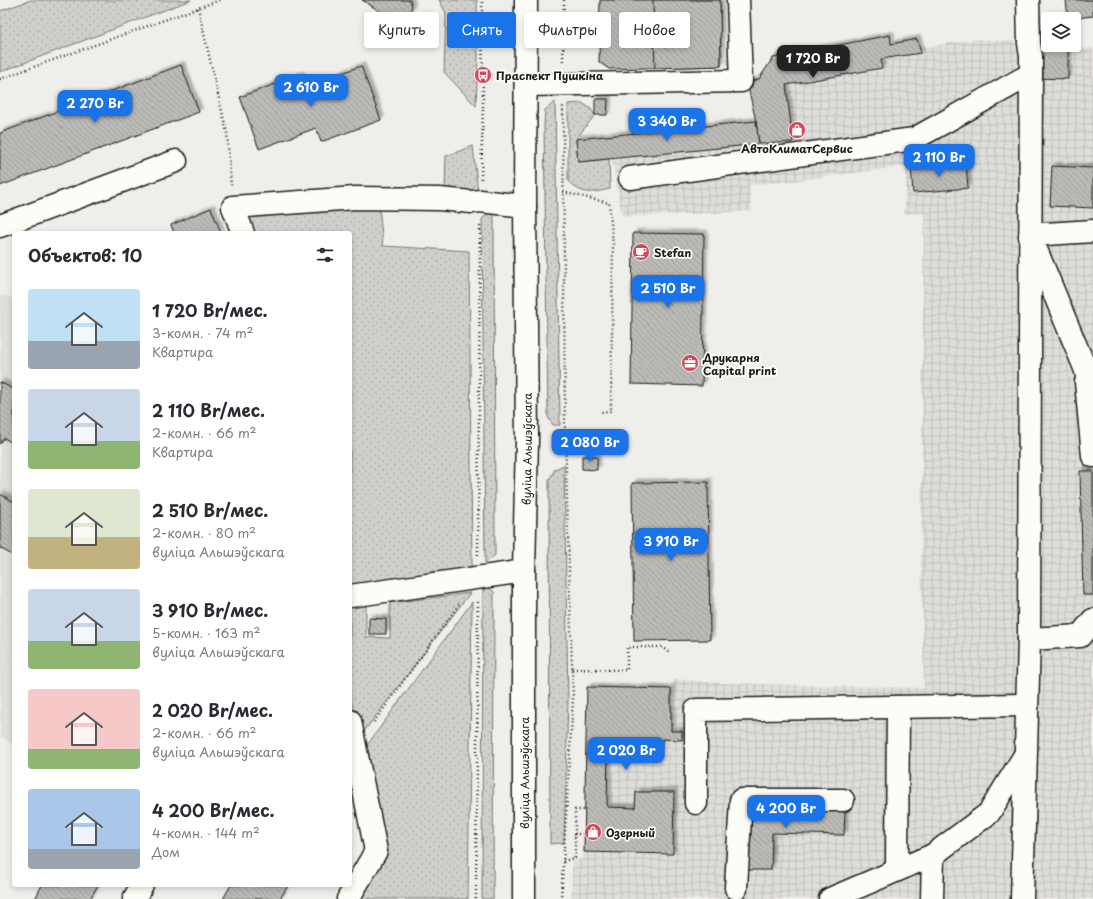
<!DOCTYPE html>
<html lang="ru">
<head>
<meta charset="utf-8">
<style>
	body { margin:0; font-family:"Playpen Sans",sans-serif; background:#f7f7f7; color:#2b2b33; height:100vh; display:flex; flex-direction:column; font-size:15px; white-space:nowrap }
	* { box-sizing:border-box; margin:0 }
	p { font-size:13px; color:#7c7c81 }
	.icon { flex:none; width:22px; height:22px; fill:none; stroke:currentColor; stroke-width:2; stroke-linecap:round; stroke-linejoin:round }
	.map { position:relative; flex:1; overflow:hidden }
	.drawer { position:absolute; left:12px; top:231px; width:340px; height:656px; display:flex; flex-direction:column; background:#fff; border-radius:4px; box-shadow:0 2px 6px #0003 }
	.drawer>* { flex:none }
	.guide { position:absolute; left:364px; top:12px; width:380px; height:36px; display:flex; gap:8px }
	.fabs { position:absolute; left:1041px; top:12px; display:grid; gap:8px }
	.fabs a { display:grid; place-items:center; width:40px; height:40px; border-radius:4px; background:#fff; box-shadow:0 2px 6px #0003; font-size:20px }
	.price { position:absolute; translate:-50% -34px; padding:0 9px; border-radius:8px; background:#1a73e8; color:#fff; font-size:13px; line-height:26px; filter:drop-shadow(0 1px 2px #0008) }
	.price::after { content:''; position:absolute; left:50%; top:24px; width:12px; height:9px; margin-left:-6px; background:inherit; clip-path:polygon(0 0,100% 0,50% 100%) }
	.price.selected { background:#222; color:#fff }
	ul { padding:0; list-style:none }
	li { display:flex; align-items:center; gap:12px; height:100px; padding:0 16px }
	li span { display:grid; place-items:center; flex:none; width:112px; height:80px; border-radius:4px; color:#555 }
	li>.icon { margin-inline-start:auto }
	span .icon { width:48px; height:48px; fill:#fffc; stroke-width:1 }
	li b { font-size:17px }
	h2 { display:flex; justify-content:space-between; align-items:center; height:48px; padding:0 16px; font-size:17px }
	.pill { padding:0 14px; border-radius:4px; background:#fff; box-shadow:0 2px 6px #0003; font-size:14px; line-height:36px }
	.pill.selected { background:#1a73e8; color:#fff }
	.map>svg:first-child { display:block }
</style>
</head>
<body>
<div class="map">
<svg width="1093" height="899" viewBox="0 0 1093 899">
	<defs>
		<pattern id="industrial-grid" width="8" height="8" patternUnits="userSpaceOnUse"><rect width="8" height="8" fill="#e0deda"/><path d="M0 4h8M4 0v8" fill="none" stroke="#c0beba"/></pattern>
		<pattern id="grass-dots" width="8" height="8" patternUnits="userSpaceOnUse"><rect width="8" height="8" fill="#d0cfcc"/><path d="M2 2h.1M6 6h.1" fill="none" stroke="#b2b1af" stroke-width="1.8" stroke-linecap="round"/></pattern>
		<pattern id="building-back-hatch" width="6" height="6" patternUnits="userSpaceOnUse"><rect width="6" height="6" fill="#bbbab6"/><path d="M-1 5l2 2M0 0l6 6M5-1l2 2" fill="none" stroke="#a09f9c"/></pattern>
		<filter id="shadow"><feDropShadow dx="3.5" dy="-3.5" stdDeviation="1" flood-color="#0004"/></filter>
	</defs>
	<rect width="100%" height="100%" fill="#f0eeea"/>
	<filter id="ink" filterUnits="userSpaceOnUse"><feTurbulence type="fractalNoise" baseFrequency=".025" numOctaves="2"/><feDisplacementMap in="SourceGraphic" scale="8" xChannelSelector="R" yChannelSelector="G"/><feConvolveMatrix kernelMatrix="1 2 1 2 8 2 1 2 1" color-interpolation-filters="sRGB"/></filter>
	<g filter="url(#ink)">
		<path fill="#e0deda" d="M6 295 14 300V745L0 736V296Z"/>
		<path fill="url(#industrial-grid)" d="M975 39 1048 44V45H1069L1068 50 1093 48V899H572V862L582 859 584 852 587 687 671 689 674 679 720 683 924 688 921 554 924 213 904 214 907 166 793 181 749 185 752 211 674 215 622 216 612 159 759 144 793 142 786 85 882 68 881 59 921 52 920 48Z"/>
		<g fill="url(#grass-dots)" stroke="#767674">
			<path d="M31 0H191L0 72V11Z"/>
			<path d="M439 0H477L478 57 476 106 444 72 446 13Z"/>
			<path d="M555 102 560 425H553L548 417 544 125 545 110Z"/>
			<path d="M582 103 591 109 595 115 576 139 578 162 609 159 610 189C591 193 583 196 568 181V104Z"/>
			<path d="M473 146 478 193 449 191 445 187 446 156Z"/>
			<path d="M379 206 383 246 469 251 472 571 350 589V233H253L245 212Z"/>
			<path d="M490 212 494 216 495 555 485 563 482 219Z"/>
			<path d="M564 465 568 700 564 843 550 844 549 480 555 469Z"/>
			<path d="M483 587 491 589 494 592 493 899H482Z"/>
			<path d="M470 593 359 738 350 695V606H366V637L390 638V603Z"/>
			<path d="M472 602 468 899H354L379 855 362 752Z"/>
		</g>
		<g fill="url(#building-back-hatch)" stroke="#1c1c1c" filter="url(#shadow)">
			<path d="M362 0H410L412 7 402 25Z"/>
			<path d="M600 0H720L721 66 609 69 599 62Z"/>
			<path d="M653 0H720L721 66 655 68Z"/>
			<path d="M1066 0H1093V16L1068 19Z"/>
			<path d="M890 35 891 44 917 39 921 53 881 59 882 68 786 85 793 142 759 144 756 121 747 83 759 79 773 58Z"/>
			<path d="M1036 44 1069 45 1068 50V79L1035 78Z"/>
			<path d="M181 65 199 112 0 186V133Z"/>
			<path d="M361 66 381 120 321 142 316 128 259 149 240 97 300 75 304 87Z"/>
			<path d="M595 99H608L607 115H595Z"/>
			<path d="M756 121 759 144 578 162 576 139Z"/>
			<path d="M966 163 968 188 913 193 911 167Z"/>
			<path d="M1052 166 1093 168V208L1050 206Z"/>
			<path d="M211 208 221 233H174L171 225Z"/>
			<path d="M633 233 704 234 702 386 631 384Z"/>
			<path d="M0 382 14 390V444L4 438 0 444Z"/>
			<path d="M582 456 597 457V470L582 469Z"/>
			<path d="M1080 471H1093V595H1083Z"/>
			<path d="M708 482 710 640 634 641 632 483Z"/>
			<path d="M0 494 14 502V556L0 548Z"/>
			<path d="M369 618 386 619V634H369Z"/>
			<path d="M587 687 671 689V731H682V740L662 739V744L608 743 607 807 635 808 636 792H674L673 854 584 852Z"/>
			<path d="M749 807 845 810 844 835 772 833 771 870H747Z"/>
			<path d="M42 885H98L90 899H35Z"/>
			<path d="M231 885H288L280 899H223Z"/>
		</g>
		<g fill="none" stroke-linecap="round" stroke-linejoin="round">
			<g stroke="#1c1c1c" stroke-width="25">
				<g id="minor">
					<path d="M526 85 741 81 738 0"/>
					<path d="M630 178 914 139 1031 74"/>
					<path d="M0 226 176 161"/>
					<path d="M1093 231 1030 235 1085 368 1093 397"/>
					<path d="M243 233 233 207 355 198 439 199 472 202 480 201 525 206"/>
					<path d="M1086 382 1093 456"/>
					<path d="M350 596 524 571"/>
					<path d="M1029 639 1080 636 1093 620"/>
					<path d="M696 803V710L1027 705"/>
					<path d="M897 870 898 707"/>
					<path d="M736 888 741 800H843"/>
					<path d="M134 899 142 885"/>
					<path d="M348 899 376 851 350 721"/>
					<path d="M830 899 933 855 989 813 1025 755"/>
					<path d="M932 899 933 855"/>
					<path d="M1022 899 1029 639 1031 56 1029 43 1028 0"/>
				</g>
			</g>
			<g stroke="#1c1c1c" stroke-width="25">
				<g id="major">
					<path id="s1" d="M524 899V571L527 440 525 206 526 0"/>
				</g>
			</g>
			<g stroke="#1c1c1c" stroke-width="2.5" stroke-dasharray="1 3" stroke-linecap="butt">
				<path d="M198 8 227 133 231 185"/>
				<path d="M563 61 564 0"/>
				<path d="M483 75 503 74"/>
				<path d="M0 79 220 0"/>
				<path d="M481 179 483 106 482 0"/>
				<path d="M563 192 609 203 613 244 611 411 599 412"/>
				<path d="M478 555 480 224"/>
				<path d="M572 669 627 670V647H662L668 652"/>
				<path d="M374 722 460 603"/>
				<path d="M574 834H584"/>
				<path d="M563 861 575 858V810H585"/>
				<path d="M476 899 478 600"/>
				<path d="M561 899 573 698 565 438 563 106"/>
			</g>
			<use href="#minor" stroke="#fdfcf7" stroke-width="22"/>
			<use href="#major" stroke="#fdfcf7" stroke-width="22"/>
		</g>
	</g>
	<defs>
		<g id="bus-disc" transform="scale(0.9)"><circle r="9.5" fill="#d1495b" stroke="#fdfcf7"/><path d="M-5-6H5V4H4V6H2V4H-2V6H-4V4H-5ZM-3.5-4V0h7V-4ZM-3.5 1.2v1.5H-2V1.2ZM2 1.2v1.5H3.5V1.2Z" fill="#fff"/></g>
		<g id="shop-disc" transform="scale(0.9)"><circle r="9.5" fill="#d1495b" stroke="#fdfcf7"/><path d="M-5-2.5h2.3a2.7 3.5 0 0 1 5.4 0H5L5.5 6h-11ZM-1.5-2.5h3a1.5 2.3 0 0 0-3 0Z" fill="#fff"/></g>
		<g id="cafe-disc" transform="scale(0.9)"><circle r="9.5" fill="#d1495b" stroke="#fdfcf7"/><path d="M-5.5-4.5H6V0H3Q3 3.5 0 3.5H-2.5Q-5.5 3.5-5.5 0ZM3-3.2v2h1.7v-2ZM-6 4.5H4V6H-6Z" fill="#fff"/></g>
		<g id="office-disc" transform="scale(0.9)"><circle r="9.5" fill="#d1495b" stroke="#fdfcf7"/><path d="M-6-3h4V-5.5h4V-3h4V5H-6ZM-1-4.5V-3h2v-1.5ZM-6 0V1H6V0Z" fill="#fff"/></g>
	</defs>
	<g fill-rule="evenodd">
		<use href="#bus-disc" x="483" y="75"/>
		<use href="#shop-disc" x="797" y="130"/>
		<use href="#cafe-disc" x="641" y="252"/>
		<use href="#office-disc" x="690" y="363"/>
		<use href="#shop-disc" x="593" y="832"/>
	</g>
	<g text-anchor="middle" dominant-baseline="central" stroke-width="3.5" stroke-linejoin="round" paint-order="stroke">
		<g font-size="11" font-weight="bold" fill="#1c1c1c" stroke="#fdfcf7" text-anchor="start">
			<text x="496" y="75">Праспект Пушкіна</text>
			<text x="797" y="148" text-anchor="middle">АвтоКлиматСервис</text>
			<text x="654" y="252">Stefan</text>
			<text x="703" y="357">Друкарня<tspan x="703" dy="13">Capital print</tspan></text>
			<text x="606" y="832">Озерный</text>
		</g>
		<g font-size="11" fill="#1c1c1c" stroke="#fdfcf7">
			<text stroke="none"><textPath href="#s1" startOffset="450">вуліца Альшэўскага</textPath></text>
			<text transform="translate(524 773) rotate(-90)">вуліца Альшэўскага</text>
		</g>
	</g>
</svg>
<div class="fabs">
<a><svg class="icon" aria-label="layers" viewBox="0 0 24 24"><path d="M12 4l9 5-9 5-9-5zM3 14l9 5 9-5"/></svg></a>
</div>
<b class="price selected" style="left:813px;top:79px">1 720 Br</b>
<b class="price" style="left:311px;top:108px">2 610 Br</b>
<b class="price" style="left:95px;top:124px">2 270 Br</b>
<b class="price" style="left:667px;top:142px">3 340 Br</b>
<b class="price" style="left:939px;top:178px">2 110 Br</b>
<b class="price" style="left:668px;top:309px">2 510 Br</b>
<b class="price" style="left:590px;top:463px">2 080 Br</b>
<b class="price" style="left:671px;top:562px">3 910 Br</b>
<b class="price" style="left:626px;top:771px">2 020 Br</b>
<b class="price" style="left:786px;top:829px">4 200 Br</b>
<div class="guide">
<a class="pill">Купить</a>
<a class="pill selected">Снять</a>
<a class="pill">Фильтры</a>
<a class="pill">Новое</a>
</div>
<section class="drawer">
<h2>Объектов: 10<svg class="icon" aria-label="filters" viewBox="0 0 24 24"><path d="M4 7h16M4 17h16"/><circle cx="9" cy="7" r="2"/><circle cx="15" cy="17" r="2"/></svg></h2>
<ul>
<li><span style="background:linear-gradient(#bfe0f5 65%,#9aa5b1 0)"><svg class="icon" aria-label="home" viewBox="0 0 24 24"><path d="M3 11l9-7 9 7M6 9v11h12V9"/></svg></span><div><b>1 720 Br/мес.</b><p>3-комн. · 74 m²</p><p>Квартира</p></div></li>
<li><span style="background:linear-gradient(#c9d6e8 65%,#8fb573 0)"><svg class="icon" aria-label="home" viewBox="0 0 24 24"><path d="M3 11l9-7 9 7M6 9v11h12V9"/></svg></span><div><b>2 110 Br/мес.</b><p>2-комн. · 66 m²</p><p>Квартира</p></div></li>
<li><span style="background:linear-gradient(#dfe7d0 60%,#c2b280 0)"><svg class="icon" aria-label="home" viewBox="0 0 24 24"><path d="M3 11l9-7 9 7M6 9v11h12V9"/></svg></span><div><b>2 510 Br/мес.</b><p>2-комн. · 80 m²</p><p>вуліца Альшэўскага</p></div></li>
<li><span style="background:linear-gradient(#c9d6e8 65%,#8fb573 0)"><svg class="icon" aria-label="home" viewBox="0 0 24 24"><path d="M3 11l9-7 9 7M6 9v11h12V9"/></svg></span><div><b>3 910 Br/мес.</b><p>5-комн. · 163 m²</p><p>вуліца Альшэўскага</p></div></li>
<li><span style="background:linear-gradient(#f6c9c9 75%,#8fb573 0)"><svg class="icon" aria-label="home" viewBox="0 0 24 24"><path d="M3 11l9-7 9 7M6 9v11h12V9"/></svg></span><div><b>2 020 Br/мес.</b><p>2-комн. · 66 m²</p><p>вуліца Альшэўскага</p></div></li>
<li><span style="background:linear-gradient(#a9c7e8 75%,#9aa5b1 0)"><svg class="icon" aria-label="home" viewBox="0 0 24 24"><path d="M3 11l9-7 9 7M6 9v11h12V9"/></svg></span><div><b>4 200 Br/мес.</b><p>4-комн. · 144 m²</p><p>Дом</p></div></li>
</ul>
</section>
</div>
</body>
</html>
